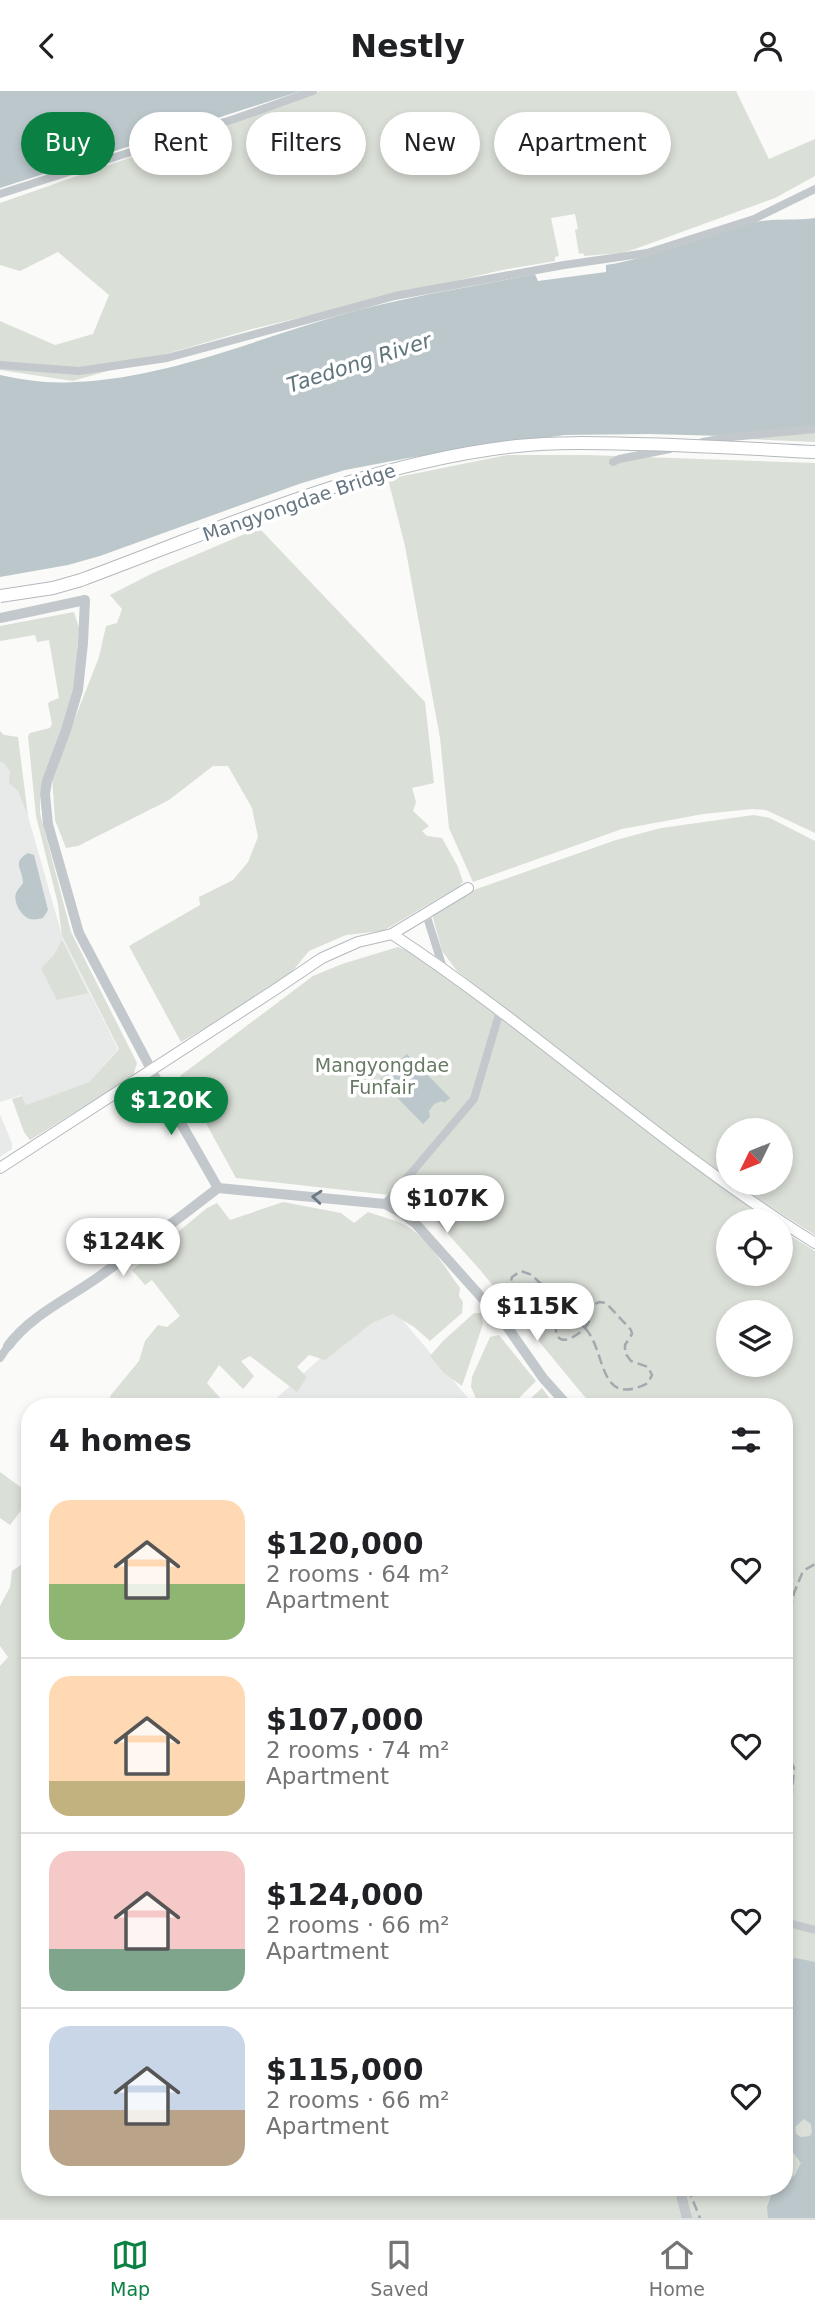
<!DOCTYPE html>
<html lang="en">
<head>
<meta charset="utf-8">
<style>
	body { margin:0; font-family:"DejaVu Sans",sans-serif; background:#f6f6f6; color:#202124; height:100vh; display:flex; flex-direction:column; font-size:26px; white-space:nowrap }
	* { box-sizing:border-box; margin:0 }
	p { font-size:23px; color:#757577 }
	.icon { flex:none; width:38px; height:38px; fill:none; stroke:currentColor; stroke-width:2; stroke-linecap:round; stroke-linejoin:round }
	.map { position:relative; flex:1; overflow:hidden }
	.details { position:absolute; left:21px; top:1307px; width:772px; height:798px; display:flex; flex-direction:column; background:#fff; border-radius:28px; box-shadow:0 4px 10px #0003 }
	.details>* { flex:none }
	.hud { position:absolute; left:21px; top:21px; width:774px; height:63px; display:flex; gap:14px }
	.needle { width:46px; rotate:227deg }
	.fabs { position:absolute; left:716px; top:1027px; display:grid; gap:14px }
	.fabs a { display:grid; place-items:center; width:77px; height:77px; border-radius:50%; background:#fff; box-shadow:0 4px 10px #0003; font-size:35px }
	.price { position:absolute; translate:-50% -60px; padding:0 16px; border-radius:24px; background:#fff; color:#222; font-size:23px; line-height:46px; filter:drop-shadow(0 2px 4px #0008) }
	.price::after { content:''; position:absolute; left:50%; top:42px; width:21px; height:16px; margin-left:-10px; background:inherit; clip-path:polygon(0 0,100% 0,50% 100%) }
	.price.current { background:#0b8043; color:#fff }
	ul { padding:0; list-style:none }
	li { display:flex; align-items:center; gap:21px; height:175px; padding:0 28px }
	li+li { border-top:2px solid #e0e0e0 }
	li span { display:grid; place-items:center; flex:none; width:196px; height:140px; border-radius:21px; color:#555 }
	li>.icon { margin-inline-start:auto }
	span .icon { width:84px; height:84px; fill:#fffc; stroke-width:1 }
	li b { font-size:30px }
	h2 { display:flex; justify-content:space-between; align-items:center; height:84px; padding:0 28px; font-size:30px }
	.pill { padding:0 24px; border-radius:32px; background:#fff; box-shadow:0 4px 10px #0003; font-size:24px; line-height:63px }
	.pill.current { background:#0b8043; color:#fff }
	header { display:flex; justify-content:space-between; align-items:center; height:91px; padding:0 28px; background:#fff; font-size:32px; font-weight:800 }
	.tab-bar { display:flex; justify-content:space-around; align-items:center; height:98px; border-top:2px solid #e0e0e0; background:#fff; font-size:19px; color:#757577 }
	.tab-bar a { display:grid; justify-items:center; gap:4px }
	.tab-bar .current { color:#0b8043 }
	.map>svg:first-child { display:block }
</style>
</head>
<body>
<header><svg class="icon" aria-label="back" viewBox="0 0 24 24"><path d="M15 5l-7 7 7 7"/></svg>Nestly<svg class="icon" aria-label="person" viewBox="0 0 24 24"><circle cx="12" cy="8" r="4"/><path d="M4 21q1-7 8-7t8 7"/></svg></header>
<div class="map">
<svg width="815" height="2127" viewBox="0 0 815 2127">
	<rect width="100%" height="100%" fill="#fafaf8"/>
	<g fill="#e8e9e9">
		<path d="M0 643 16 683 63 848 118 958 89 991 26 1014 22 1004 0 1011Z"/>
		<path d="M0 1023 12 1052V1058L0 1066Z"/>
		<path d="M385 1208 473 1313 468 1316H267Z"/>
	</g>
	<g fill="#dadfd7" fill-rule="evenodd">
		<path d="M320 0H736L769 68 815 48V85L775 107 635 158 621 162 584 165 583 162 579 163 575 139 578 138 575 123 551 127 559 165 555 166V170L502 179 252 238 73 290 0 279V230L55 254 93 243 109 204 58 161 20 180 0 174V112Z"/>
		<path d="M815 340V351L748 348Z"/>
		<path d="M507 364H588L815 372V742L766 719 752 718 703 723 622 738 473 791 449 737 440 647 405 455 388 388Z"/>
		<path d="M259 437 425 611 434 692 412 697 416 711 413 720 429 735 422 740 427 745 442 747 458 776 463 791 458 796 383 840 346 844 309 860 291 882 245 914 181 951 129 855 200 814 199 806 233 789 248 771 258 746 252 717 228 675H213L169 709 78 755 66 757 55 729 52 686 99 566 106 535 117 532 122 518 110 504 153 482Z"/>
		<path d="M74 521 79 537 74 601 40 702V722L71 841 137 972 134 982 131 986 30 1049 24 1041 12 1008 22 1005 26 1014 89 991 119 958 62 845 58 813 36 725 28 645 30 642 50 637 52 633 48 613 49 611 59 607 49 549 37 551 35 544 0 550V535Z"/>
		<path d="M0 640 4 644 18 646 28 725 18 700 9 692 10 680 4 672 0 671Z"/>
		<path d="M754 724 770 727 815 750V1144L733 1092H780V1040H728V1089L687 1059 457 880 442 860 433 827V823L468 801 616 749 661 737Z"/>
		<path d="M62 849 88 902 57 909 41 877 54 864Z"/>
		<path d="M398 856 424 867 703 1083 769 1130H728V1183H780L781 1139 815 1160V2127H0V1575L8 1566 0 1555V1515L10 1496 12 1480 30 1468V2096H784V1316H599L584 1305 481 1180 416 1107 236 1087 180 985 313 885 342 873ZM728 1222H780V1274H728Z"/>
		<path d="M283 1111 341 1122 354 1132 368 1121C382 1126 398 1129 410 1137 431 1151 445 1177 460 1197L459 1205 463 1211 462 1222 430 1250 414 1236 393 1223 372 1232 325 1269 309 1264 297 1276 307 1286 297 1301 250 1265 241 1270 254 1285 243 1298 219 1274 207 1292 221 1308 217 1316H106L111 1304 139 1270 145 1250 158 1234 167 1236 180 1225 152 1189 145 1194 132 1179 207 1117 217 1112 230 1129Z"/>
		<path d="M474 1222H481L483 1233 462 1295 444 1282 430 1265 443 1250Z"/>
		<path d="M499 1244 536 1290 510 1316H475L478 1312 471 1296 472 1286 490 1246Z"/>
		<path d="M542 1297 556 1316H521Z"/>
		<path d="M0 1381 30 1403V1408L10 1434 0 1427Z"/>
	</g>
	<g fill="#bbc7cb" fill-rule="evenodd">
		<path d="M0 0H301L0 97Z"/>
		<path d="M815 127V336L725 345 649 343 564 344 408 367 345 379 299 393 100 465 68 474 0 486V284C24 289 49 293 74 291 173 287 264 244 358 219 416 204 476 195 535 183L538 190 606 181V174C658 166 705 143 756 131 775 127 796 130 815 127Z"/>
		<path d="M28 762 34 764 48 819 43 827C39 828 34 829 30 828 21 825 13 811 16 802 18 798 21 795 23 792 23 777 11 772 28 762Z"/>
		<path d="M407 963 450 1007 444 1012 442 1010 434 1013 429 1020 430 1026 423 1033 380 989Z"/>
		<path d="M795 1867 815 1871V2127H768L767 2116 774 2097 784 2096V2092L795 2084 801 2072 792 2060 784 2066V1952C789 1943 789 1934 784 1926V1874ZM804 2028 811 2033 812 2041 810 2045 801 2046 796 2043 795 2036Z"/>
	</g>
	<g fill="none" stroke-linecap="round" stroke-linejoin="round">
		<g stroke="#b3babf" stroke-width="12">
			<g id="secondary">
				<path d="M392 843C538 939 666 1060 815 1152"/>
				<path d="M0 1077 273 900 322 867 358 851 392 843 468 797"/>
			</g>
		</g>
		<g stroke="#c3c8cc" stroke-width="8">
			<path d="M0 103 237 27 313 0"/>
			<path d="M0 274 79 280 167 267 395 205 564 174 647 162 754 128 815 98"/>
			<path d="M703 351 731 346 815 338"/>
			<path d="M613 371 619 368 670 358"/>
			<path d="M426 823 443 877"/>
			<path d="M385 1113 474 1008 500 920"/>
			<path d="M0 1267 8 1255"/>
			<path d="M784 1831 815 1839"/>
		</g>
		<g stroke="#c3c8cc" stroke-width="10">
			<path d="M0 527 85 509 83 552 78 599 66 639 47 690 45 703 48 733 79 842 162 999 218 1097"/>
			<path d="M8 1255C29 1226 67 1208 97 1187 138 1158 178 1128 218 1097L385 1113 403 1123 415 1132 483 1208 508 1237 543 1287 569 1316"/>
			<path d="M679 2096 687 2127"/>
		</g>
		<use href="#secondary" stroke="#fff" stroke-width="10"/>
		<g stroke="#a2aab0" stroke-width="2.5" stroke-dasharray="10 5" stroke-linecap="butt">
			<path d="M585 1237C607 1260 597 1318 648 1292L652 1284 648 1276 631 1270 625 1262V1254L632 1243 631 1239 606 1212 599 1211 590 1216V1229L585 1237C578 1244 559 1258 556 1240 554 1233 557 1235 555 1229 553 1223 545 1216 540 1212 530 1203 506 1206 512 1186L521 1180 532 1184 585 1237"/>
			<path d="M784 1549 794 1502 803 1480 815 1473"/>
			<path d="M784 1656 794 1677 788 1749 784 1755"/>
			<path d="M691 2096V2105L700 2127"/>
		</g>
		<g stroke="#b4b9bd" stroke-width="14" stroke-linecap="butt">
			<path id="trunk-bridge" d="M0 505 53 497 81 489C224 436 365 372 517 355 556 351 595 352 634 353 695 354 755 358 815 361"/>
		</g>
		<use href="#trunk-bridge" stroke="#fff" stroke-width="12"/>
	</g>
	<defs><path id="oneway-chevron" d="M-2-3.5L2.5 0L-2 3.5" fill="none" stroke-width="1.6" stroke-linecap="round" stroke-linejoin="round" transform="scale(1.75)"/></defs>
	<use stroke="#6a7a87" href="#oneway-chevron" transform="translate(317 1106) rotate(-175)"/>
	<g text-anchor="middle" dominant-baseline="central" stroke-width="7" stroke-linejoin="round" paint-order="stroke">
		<g font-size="19" fill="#657683" stroke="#fff">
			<text transform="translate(299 411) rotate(-19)">Mangyongdae Bridge</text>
		</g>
		<g font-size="19" fill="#687a64" stroke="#fff">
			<text x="382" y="974">Mangyongdae<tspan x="382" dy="22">Funfair</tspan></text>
		</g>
		<g font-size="21" font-style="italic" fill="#60757c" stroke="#fff">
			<text transform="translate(359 272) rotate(-18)">Taedong River</text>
		</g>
	</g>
</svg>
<div class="fabs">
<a><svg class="needle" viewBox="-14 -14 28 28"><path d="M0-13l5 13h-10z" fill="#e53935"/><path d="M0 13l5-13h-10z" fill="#757577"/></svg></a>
<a><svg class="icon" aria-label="locate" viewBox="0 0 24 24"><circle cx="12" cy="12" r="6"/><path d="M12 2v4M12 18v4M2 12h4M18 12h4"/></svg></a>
<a><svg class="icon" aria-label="layers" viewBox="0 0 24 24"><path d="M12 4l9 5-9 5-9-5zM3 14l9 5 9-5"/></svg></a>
</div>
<b class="price current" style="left:171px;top:1046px">$120K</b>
<b class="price" style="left:447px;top:1144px">$107K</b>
<b class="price" style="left:123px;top:1187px">$124K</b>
<b class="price" style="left:537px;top:1252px">$115K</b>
<div class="hud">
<a class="pill current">Buy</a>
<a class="pill">Rent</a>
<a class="pill">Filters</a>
<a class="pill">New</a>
<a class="pill">Apartment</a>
</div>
<section class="details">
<h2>4 homes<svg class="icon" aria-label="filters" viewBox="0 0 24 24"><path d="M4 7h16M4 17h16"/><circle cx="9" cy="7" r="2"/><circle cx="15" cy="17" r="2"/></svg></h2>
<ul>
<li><span style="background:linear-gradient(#ffd9b3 60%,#8fb573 0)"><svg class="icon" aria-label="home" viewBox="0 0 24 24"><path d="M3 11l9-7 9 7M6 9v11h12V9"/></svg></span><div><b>$120,000</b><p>2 rooms · 64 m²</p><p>Apartment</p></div><svg class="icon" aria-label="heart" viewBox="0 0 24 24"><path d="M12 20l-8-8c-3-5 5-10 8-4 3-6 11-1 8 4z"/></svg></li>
<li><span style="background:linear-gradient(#ffd9b3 75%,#c2b280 0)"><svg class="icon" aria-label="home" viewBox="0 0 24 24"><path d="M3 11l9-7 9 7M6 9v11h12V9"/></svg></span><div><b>$107,000</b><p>2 rooms · 74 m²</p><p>Apartment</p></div><svg class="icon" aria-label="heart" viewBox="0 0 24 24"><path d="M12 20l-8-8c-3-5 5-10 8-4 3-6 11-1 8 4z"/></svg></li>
<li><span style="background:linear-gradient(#f6c9c9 70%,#7fa58c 0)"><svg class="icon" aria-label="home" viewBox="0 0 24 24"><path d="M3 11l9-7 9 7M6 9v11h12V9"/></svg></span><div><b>$124,000</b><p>2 rooms · 66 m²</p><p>Apartment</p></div><svg class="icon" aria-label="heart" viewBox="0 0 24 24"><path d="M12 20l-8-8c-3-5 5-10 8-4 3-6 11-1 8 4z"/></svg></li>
<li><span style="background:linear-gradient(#c9d6e8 60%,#b9a48a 0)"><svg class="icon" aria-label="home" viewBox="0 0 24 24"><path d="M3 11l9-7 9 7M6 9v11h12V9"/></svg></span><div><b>$115,000</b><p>2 rooms · 66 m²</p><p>Apartment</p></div><svg class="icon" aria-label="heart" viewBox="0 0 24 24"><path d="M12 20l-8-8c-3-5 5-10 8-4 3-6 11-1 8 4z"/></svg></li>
</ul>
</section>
</div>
<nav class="tab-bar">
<a class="current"><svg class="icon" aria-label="map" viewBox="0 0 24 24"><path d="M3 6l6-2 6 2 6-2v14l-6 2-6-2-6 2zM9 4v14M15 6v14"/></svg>Map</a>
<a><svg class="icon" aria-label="saved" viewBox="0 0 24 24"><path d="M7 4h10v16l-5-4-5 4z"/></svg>Saved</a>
<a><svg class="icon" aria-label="home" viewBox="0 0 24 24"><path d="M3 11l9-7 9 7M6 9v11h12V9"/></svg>Home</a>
</nav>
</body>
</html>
